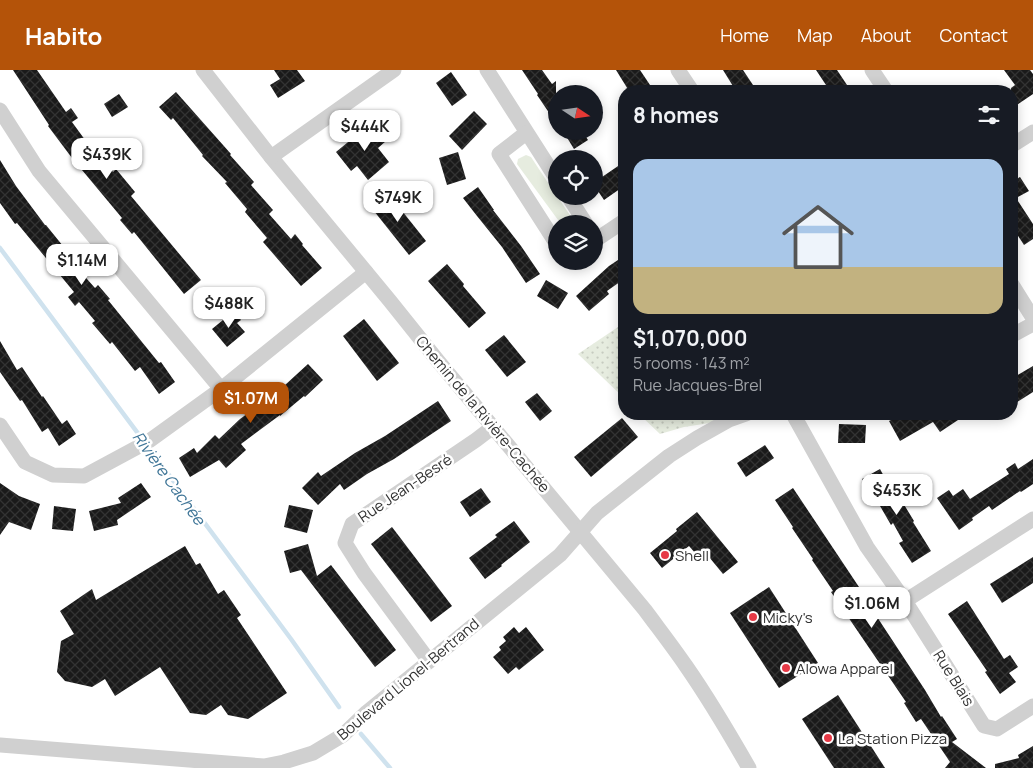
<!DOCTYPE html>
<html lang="en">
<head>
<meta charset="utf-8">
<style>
	body { margin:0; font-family:Manrope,sans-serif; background:#20242c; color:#f1f3f6; height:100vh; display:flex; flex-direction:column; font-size:19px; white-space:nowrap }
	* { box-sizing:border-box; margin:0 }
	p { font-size:16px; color:#9ea1a6 }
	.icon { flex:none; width:28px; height:28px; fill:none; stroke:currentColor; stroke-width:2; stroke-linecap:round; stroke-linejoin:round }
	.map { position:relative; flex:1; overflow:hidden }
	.details { position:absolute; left:618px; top:15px; width:400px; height:335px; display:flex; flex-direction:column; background:#171b24; border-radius:20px; box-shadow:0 2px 12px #0003 }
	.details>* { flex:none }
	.needle { width:32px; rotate:103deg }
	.controls { position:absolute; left:548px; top:15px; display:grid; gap:10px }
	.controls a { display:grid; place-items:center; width:55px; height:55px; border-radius:50%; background:#171b24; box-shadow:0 2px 12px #0003; font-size:25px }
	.price { position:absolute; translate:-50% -42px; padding:0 11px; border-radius:10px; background:#fff; color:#222; font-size:16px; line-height:32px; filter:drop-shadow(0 1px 2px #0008) }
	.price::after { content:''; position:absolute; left:50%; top:30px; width:15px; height:11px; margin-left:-8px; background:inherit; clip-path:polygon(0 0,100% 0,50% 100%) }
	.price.selected { background:#b45309; color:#fff }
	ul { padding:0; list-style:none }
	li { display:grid; align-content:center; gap:10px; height:265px; padding:0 15px }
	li+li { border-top:1px solid #363941 }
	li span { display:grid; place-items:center; height:155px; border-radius:15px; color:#555 }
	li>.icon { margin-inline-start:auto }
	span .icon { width:90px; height:90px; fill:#fffc; stroke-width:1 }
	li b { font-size:21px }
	h2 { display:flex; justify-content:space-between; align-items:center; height:60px; padding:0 15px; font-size:21px }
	header { display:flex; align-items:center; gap:30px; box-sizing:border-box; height:70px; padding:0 25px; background:#b45309; color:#fff }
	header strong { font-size:24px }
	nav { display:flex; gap:28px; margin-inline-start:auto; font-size:18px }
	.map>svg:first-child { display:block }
</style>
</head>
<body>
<header>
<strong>Habito</strong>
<nav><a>Home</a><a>Map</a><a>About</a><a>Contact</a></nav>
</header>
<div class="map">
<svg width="1033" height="698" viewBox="0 0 1033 698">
	<defs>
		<pattern id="park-dots" width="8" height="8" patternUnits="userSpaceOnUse" patternTransform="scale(1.25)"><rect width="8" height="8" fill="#e6ecdf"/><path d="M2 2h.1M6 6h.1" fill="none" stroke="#c6cbc0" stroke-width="1.8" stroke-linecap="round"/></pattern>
		<pattern id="building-cross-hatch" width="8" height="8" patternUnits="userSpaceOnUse" patternTransform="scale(1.25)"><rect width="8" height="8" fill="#1a1a1a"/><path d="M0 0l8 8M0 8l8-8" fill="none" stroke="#333"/></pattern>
	</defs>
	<rect width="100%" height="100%" fill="#fff"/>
	<path fill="#e6ecdf" d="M526 85 531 87 556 125V126H557L576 154H561L517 94 518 89Z"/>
	<g fill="url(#park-dots)">
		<path d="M624 253V328L578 284Z"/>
		<path d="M639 344H746L729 350 684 357 660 364Z"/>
	</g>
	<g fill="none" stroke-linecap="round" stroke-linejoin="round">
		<g stroke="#cfe2ee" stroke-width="4.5">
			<path d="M0 178 291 569 339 637"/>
			<path d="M361 664 390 698"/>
		</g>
	</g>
	<g fill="url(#building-cross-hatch)">
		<path d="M13 0H37L66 42 71 38 78 48 72 52 88 74 95 69 102 78 97 82 113 102 116 99 135 122 131 126 201 210 184 224 134 162 132 164 120 150 122 148 72 88 48 56 49 55Z"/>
		<path d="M274 0H297L305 11 278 28 270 15 280 9Z"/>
		<path d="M522 0H542L552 14 556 11V53L537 25 538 24Z"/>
		<path d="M616 0H640L654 21H629Z"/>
		<path d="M723 0H743L757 21H736Z"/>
		<path d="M816 0H837L851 21H830Z"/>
		<path d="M1004 0H1030L1033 4V24L1011 39V18L1015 15Z"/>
		<path d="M451 2 467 25 452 36 436 13Z"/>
		<path d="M176 22 231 84 230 85 254 112 251 115 273 140 269 144 291 169 295 164 303 174 302 175 322 198 301 216 263 172 267 168 245 142 247 139 225 113 227 112 202 86 203 85 173 48 171 50 159 37Z"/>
		<path d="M119 24 128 37 112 47 104 34Z"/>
		<path d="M474 41 487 54 462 80 449 66Z"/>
		<path d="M371 53 386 71 378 78 389 92 368 110 357 96 351 101 336 82Z"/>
		<path d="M563 61H582L588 70 574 79Z"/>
		<path d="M458 82 466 109 447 115 439 88Z"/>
		<path d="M0 90 16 116 45 155H46L67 181 68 180 82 197 79 200 95 218 98 215 110 229 108 230 159 293 161 292 175 312 159 324 140 297 135 301 112 272 110 274 92 253 95 251 79 232 75 236 68 227 74 222 17 153 15 154 0 133Z"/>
		<path d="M624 92V116L604 130 594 115V95L602 107Z"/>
		<path d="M1020 107 1029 121 1016 128 1033 154V169L1024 175 1011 155V112Z"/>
		<path d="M478 117 494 140H493L521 176 540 204 526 213 502 177 477 146 463 128Z"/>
		<path d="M387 122 426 171 409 185 370 136Z"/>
		<path d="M624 186V209L607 221 609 224 589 241 576 226 609 196Z"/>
		<path d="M447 194 464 214 463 216 486 243 469 258 428 211Z"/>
		<path d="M546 210 568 223 558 239 537 226Z"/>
		<path d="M234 241 241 250 237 253 245 262 227 277 212 259Z"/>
		<path d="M364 249 399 293 377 311 343 266Z"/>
		<path d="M504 265 526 292 507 307 485 280Z"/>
		<path d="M0 271 17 300 22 297 42 327 43 326 62 354 67 350 76 364 59 376 48 358 42 362 22 330 20 331 0 302Z"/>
		<path d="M308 294 323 310 305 327 304 326 280 346V345L241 374 246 380 226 398 219 390 190 407 179 388 194 378 197 383 215 365 219 369 240 349 267 329 266 328 284 314 285 315Z"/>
		<path d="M1033 296V322L1011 336V309Z"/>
		<path d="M537 323 552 341 540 351 525 332Z"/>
		<path d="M438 331 451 351 394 389 367 404 344 420 340 414 318 435 302 418 318 402 321 406 355 383 385 366Z"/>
		<path d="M902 344H967L940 362 933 352 900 371 889 351Z"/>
		<path d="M622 348 638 367 591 407 574 387Z"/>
		<path d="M839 354 866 355 865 373H838Z"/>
		<path d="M765 375 774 388 746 407 737 393Z"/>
		<path d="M1033 389V414L1021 422 1020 421 992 440 989 436 972 448 973 450 959 460 937 428 949 420 953 426 963 419 970 429 1009 404 1006 399 1015 393 1018 399Z"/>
		<path d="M880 399 897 430 900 428 914 451 913 452 931 481 912 493 899 473 903 471 893 453 891 455 876 429 874 430 862 409Z"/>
		<path d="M0 413 19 426 40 434 31 460 9 452 0 465Z"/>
		<path d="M141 413 151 427 117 450 118 455 94 461 89 441 121 433 118 428Z"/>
		<path d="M481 418 491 432 470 447 460 432Z"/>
		<path d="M793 418 861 520 860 521 925 620 941 647 942 646 957 669 952 672 986 698H945L950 692 921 649 916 652 904 633 906 632 831 522 833 521 812 490 813 489 792 458 793 457 775 430Z"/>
		<path d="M289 435 313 440 307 463 284 457Z"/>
		<path d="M54 436 76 439 73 461 52 459Z"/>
		<path d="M697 442 738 492 723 504 709 487 703 492 689 476 662 498 650 483 677 461 676 459Z"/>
		<path d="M514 451 530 472 501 495 502 496 485 509 469 488 497 467 495 465Z"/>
		<path d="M392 457 452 536 431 552 371 474Z"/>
		<path d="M308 474 317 506 331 495 396 580 375 597 301 500 290 503 284 481Z"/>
		<path d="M185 476 196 495 200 493 218 524 224 520 241 545 237 548 287 623 248 649 228 645 221 635 206 645 190 643 160 597 115 626 105 609 92 617 65 611 57 602 61 571 74 564 60 541 92 519 96 530Z"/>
		<path d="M1033 487V513L1002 533 990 514Z"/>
		<path d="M769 517 818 593 779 618 730 543Z"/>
		<path d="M967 531 1004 589 1010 585 1018 597 1009 603 1016 612 1000 624 985 602 987 601 948 544Z"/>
		<path d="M514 557 519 563 526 557 544 580 519 600 516 597 508 604 493 587 501 580 499 577 506 571 503 567Z"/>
		<path d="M838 625 885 698H834L802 649Z"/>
		<path d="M1033 676V698H995V694L1019 688 1018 685Z"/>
	</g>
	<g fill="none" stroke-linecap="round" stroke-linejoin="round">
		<g stroke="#d0d0d0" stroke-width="15">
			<path d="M203 0 271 87 390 231 438 291 645 540C659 559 673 577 686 596 709 629 729 663 749 698"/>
			<path d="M487 0 556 108"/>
			<path d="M678 0 692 21"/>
			<path d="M872 0 886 21"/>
			<path d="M0 40 39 101 221 319"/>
			<path d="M526 63 499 84 556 173"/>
			<path d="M1011 76 1033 62"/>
			<path d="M271 87 394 0"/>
			<path d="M568 126 586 154"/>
			<path d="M594 171 624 151"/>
			<path d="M1011 213 1033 248"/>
			<path d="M1011 266 1033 254"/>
			<path d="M793 344 867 477 905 531 984 656 997 659 1033 636"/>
			<path d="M0 355 25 392 53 405 84 406 149 371 221 319 366 202"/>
			<path d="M905 531 1033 449"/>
			<path d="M429 591 364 503 345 473 352 454 476 370 493 357"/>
			<path d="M0 675 264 696 284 692 313 683 343 665 367 642 560 485 597 443 669 386 697 368 729 350 746 344"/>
		</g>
	</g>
	<g fill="#e63946" stroke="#fff" stroke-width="2">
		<circle cx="665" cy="485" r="5"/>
		<circle cx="753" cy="547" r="5"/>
		<circle cx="786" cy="598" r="5"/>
		<circle cx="828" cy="668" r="5"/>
	</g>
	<g text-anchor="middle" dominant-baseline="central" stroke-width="5" stroke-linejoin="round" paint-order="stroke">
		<g font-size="15" fill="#333" stroke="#fff">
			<text transform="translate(483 344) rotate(50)">Chemin de la Rivière-Cachée</text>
			<text transform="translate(405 418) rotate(-34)">Rue Jean-Besré</text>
			<text transform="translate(954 608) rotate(58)">Rue Blais</text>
			<text transform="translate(408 609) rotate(-40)">Boulevard Lionel-Bertrand</text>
		</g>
		<g font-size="15" fill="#333" stroke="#fff" text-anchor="start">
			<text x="675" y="485">Shell</text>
			<text x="763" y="547">Micky's</text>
			<text x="796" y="598">Alowa Apparel</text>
			<text x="838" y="668">La Station Pizza</text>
		</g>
		<g font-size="16" font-style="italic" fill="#3f7597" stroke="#fff">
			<text transform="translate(169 408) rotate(54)">Rivière Cachée</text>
		</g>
	</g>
</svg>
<div class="controls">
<a><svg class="needle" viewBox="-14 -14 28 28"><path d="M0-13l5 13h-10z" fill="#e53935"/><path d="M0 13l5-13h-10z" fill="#9ea1a6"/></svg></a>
<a><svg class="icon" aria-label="locate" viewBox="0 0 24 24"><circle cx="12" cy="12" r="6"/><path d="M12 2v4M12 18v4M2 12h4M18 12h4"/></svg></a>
<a><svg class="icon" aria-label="layers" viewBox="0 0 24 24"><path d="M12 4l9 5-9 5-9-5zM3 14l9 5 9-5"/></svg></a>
</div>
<b class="price" style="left:365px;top:82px">$444K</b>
<b class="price" style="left:107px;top:110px">$439K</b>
<b class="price" style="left:398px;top:153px">$749K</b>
<b class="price" style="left:82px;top:216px">$1.14M</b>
<b class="price" style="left:229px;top:259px">$488K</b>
<b class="price selected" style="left:251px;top:354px">$1.07M</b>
<b class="price" style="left:897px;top:446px">$453K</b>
<b class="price" style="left:872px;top:559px">$1.06M</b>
<section class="details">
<h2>8 homes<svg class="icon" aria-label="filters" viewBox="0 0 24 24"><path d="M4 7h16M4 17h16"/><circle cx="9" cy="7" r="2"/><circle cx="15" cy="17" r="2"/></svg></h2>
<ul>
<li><span style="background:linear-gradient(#a9c7e8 70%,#c2b280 0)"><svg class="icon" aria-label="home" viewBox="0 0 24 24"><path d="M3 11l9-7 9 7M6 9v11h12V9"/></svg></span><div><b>$1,070,000</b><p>5 rooms · 143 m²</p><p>Rue Jacques-Brel</p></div></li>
</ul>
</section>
</div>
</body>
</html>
